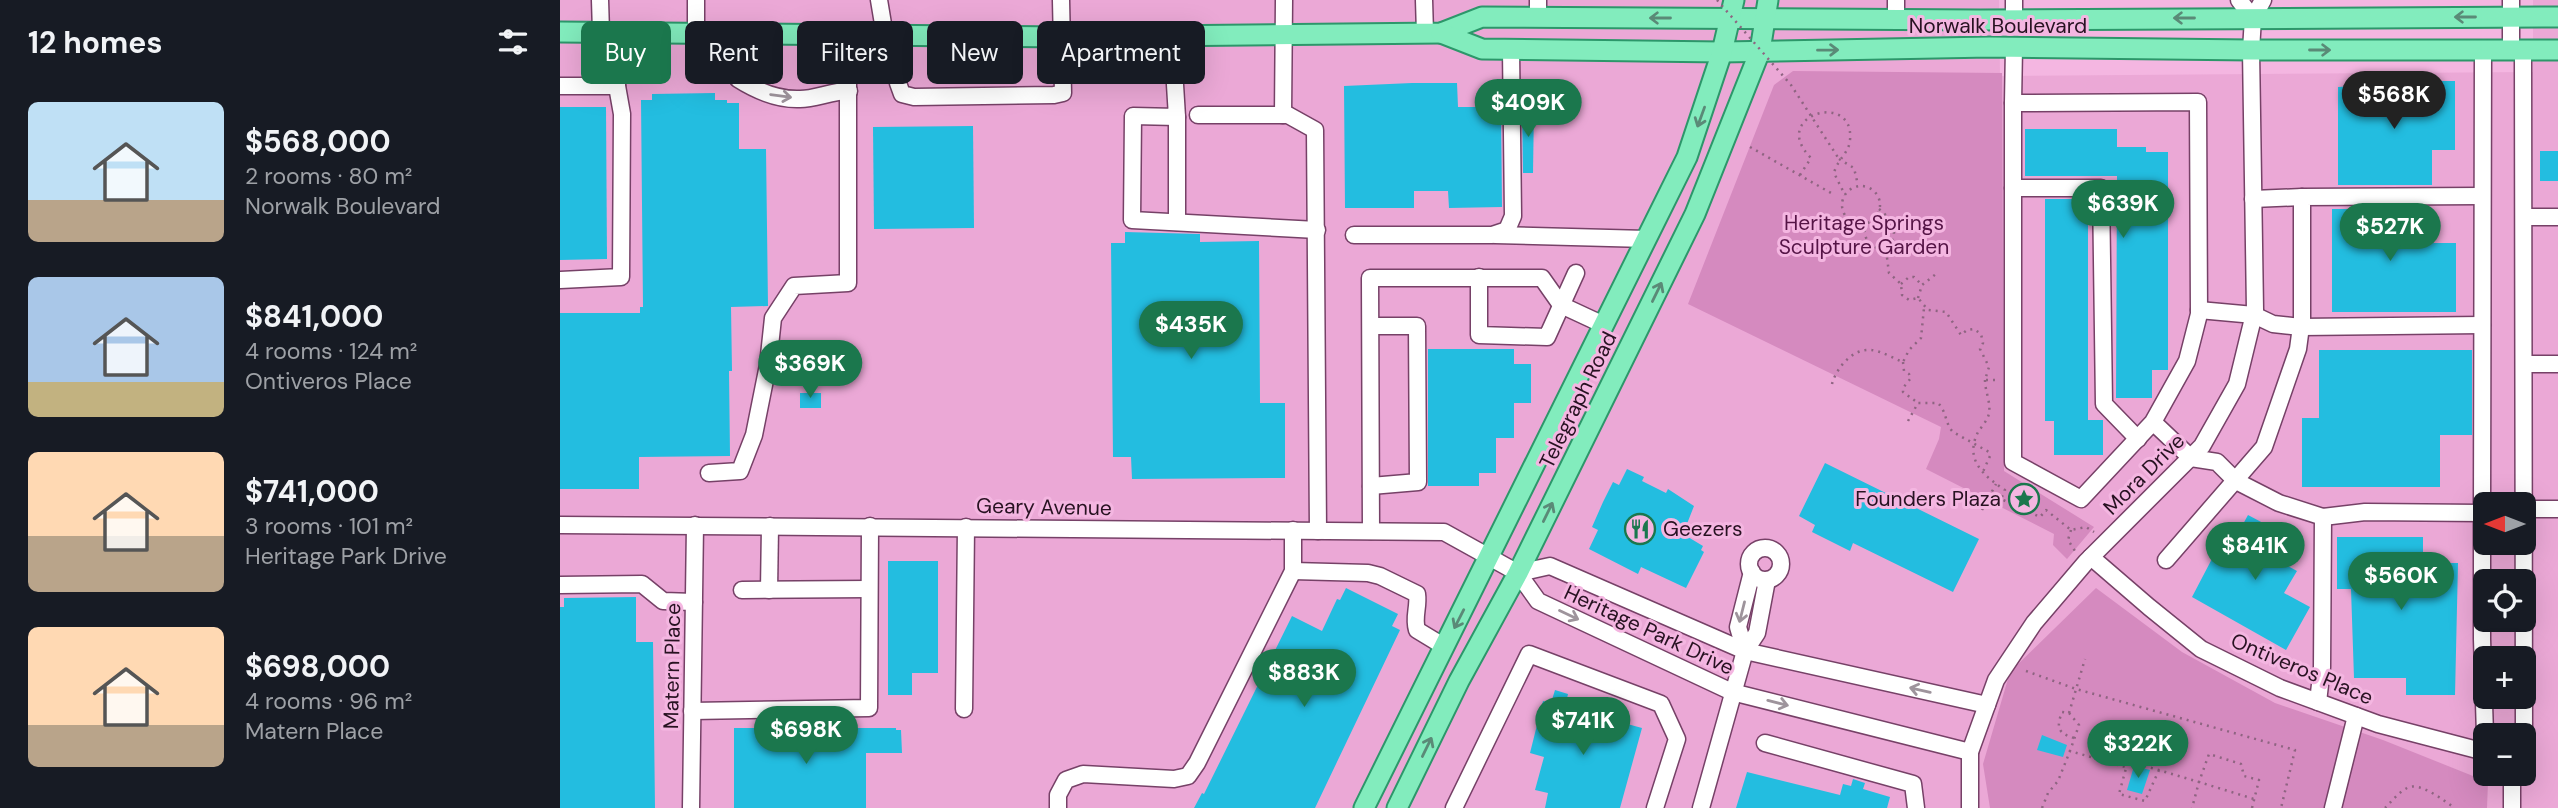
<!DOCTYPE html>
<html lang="en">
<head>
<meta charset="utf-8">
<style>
	body { margin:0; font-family:"DM Sans",sans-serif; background:#242831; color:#f1f3f6; height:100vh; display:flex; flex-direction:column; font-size:26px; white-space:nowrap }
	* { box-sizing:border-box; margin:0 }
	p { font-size:23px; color:#9ea1a6 }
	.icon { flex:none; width:38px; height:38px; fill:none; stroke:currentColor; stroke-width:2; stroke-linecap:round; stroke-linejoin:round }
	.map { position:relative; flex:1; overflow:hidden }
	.side { display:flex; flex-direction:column; background:#171b24; width:560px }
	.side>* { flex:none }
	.hud { position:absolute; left:21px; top:21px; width:665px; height:63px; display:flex; gap:14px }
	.needle { width:46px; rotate:270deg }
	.fabs { position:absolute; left:1913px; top:492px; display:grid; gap:14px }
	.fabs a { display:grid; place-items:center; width:63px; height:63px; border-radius:10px; background:#171b24; box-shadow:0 7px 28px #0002; font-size:35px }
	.price { position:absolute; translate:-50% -60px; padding:0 16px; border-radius:24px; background:#1b774d; color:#fff; font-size:23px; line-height:46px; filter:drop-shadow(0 2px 4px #0008) }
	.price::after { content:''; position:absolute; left:50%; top:42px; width:21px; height:16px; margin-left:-10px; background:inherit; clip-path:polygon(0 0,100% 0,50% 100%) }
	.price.on { background:#222; color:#fff }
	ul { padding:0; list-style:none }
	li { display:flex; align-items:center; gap:21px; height:175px; padding:0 28px }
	li span { display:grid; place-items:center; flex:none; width:196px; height:140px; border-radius:10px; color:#555 }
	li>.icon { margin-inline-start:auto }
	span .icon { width:84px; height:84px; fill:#fffc; stroke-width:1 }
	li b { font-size:30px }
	h2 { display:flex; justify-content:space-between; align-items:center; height:84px; padding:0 28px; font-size:30px }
	.tag { padding:0 24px; border-radius:10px; background:#171b24; box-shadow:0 7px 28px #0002; font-size:24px; line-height:63px }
	.tag.on { background:#1b774d; color:#fff }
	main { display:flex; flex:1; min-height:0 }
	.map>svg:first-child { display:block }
</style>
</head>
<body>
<main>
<section class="side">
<h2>12 homes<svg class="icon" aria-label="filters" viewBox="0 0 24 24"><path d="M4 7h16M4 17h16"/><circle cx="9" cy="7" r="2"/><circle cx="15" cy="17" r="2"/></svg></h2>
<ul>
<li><span style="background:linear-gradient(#bfe0f5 70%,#b9a48a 0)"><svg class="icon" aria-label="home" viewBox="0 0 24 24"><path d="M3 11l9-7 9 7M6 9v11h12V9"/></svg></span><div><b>$568,000</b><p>2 rooms · 80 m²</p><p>Norwalk Boulevard</p></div></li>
<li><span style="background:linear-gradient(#a9c7e8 75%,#c2b280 0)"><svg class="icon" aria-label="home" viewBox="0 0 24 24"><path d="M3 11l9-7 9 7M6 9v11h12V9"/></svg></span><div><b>$841,000</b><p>4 rooms · 124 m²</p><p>Ontiveros Place</p></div></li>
<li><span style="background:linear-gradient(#ffd9b3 60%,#b9a48a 0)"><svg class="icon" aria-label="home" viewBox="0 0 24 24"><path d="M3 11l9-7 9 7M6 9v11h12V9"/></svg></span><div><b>$741,000</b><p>3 rooms · 101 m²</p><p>Heritage Park Drive</p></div></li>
<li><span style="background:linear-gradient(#ffd9b3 70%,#b9a48a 0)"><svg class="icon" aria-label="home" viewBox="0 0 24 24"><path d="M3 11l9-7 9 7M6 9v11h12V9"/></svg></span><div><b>$698,000</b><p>4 rooms · 96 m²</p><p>Matern Place</p></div></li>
</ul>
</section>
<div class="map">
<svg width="1998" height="808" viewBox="0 0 1998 808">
	<rect width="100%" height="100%" fill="#f4b6e1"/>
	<path fill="#eba8d6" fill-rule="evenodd" d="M0 0H1439L1440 76 1973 72V0H1998V808H0ZM1925 504H1964V542H1925ZM1925 581H1964V620H1925ZM1925 658H1964V696H1925ZM1925 735H1964V774H1925Z"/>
	<g fill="#d58abf">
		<path d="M1233 71 1442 73 1444 471 1534 527 1507 559 1493 545 1494 534 1366 469 1379 439 1381 427 1128 304 1214 85Z"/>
		<path d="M1536 588 1622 652 1715 703 1823 740 1928 782 1927 808H1430L1423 764 1450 672Z"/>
	</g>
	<g fill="#23bde0">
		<path d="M1809 81H1895V150H1872V185H1778V87L1809 85Z"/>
		<path d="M852 83H897L898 107H941L942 207 889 208 888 191H854V208H785L784 86Z"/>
		<path d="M155 93V100H167V103H179V149H206L208 306 171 307 172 371H169L170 456 79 457V489H0V313H80V307H83L81 100H92V94Z"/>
		<path d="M0 107H46L47 259 0 260Z"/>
		<path d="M962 107H974L973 173H963Z"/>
		<path d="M413 126 414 228 314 229 313 127Z"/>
		<path d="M1465 129H1557V147H1586V152H1608V370H1592V398H1556L1557 176H1465Z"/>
		<rect x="1980" y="151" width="18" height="30"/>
		<path d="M1485 199H1528V420H1543V455H1494V421H1485Z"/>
		<path d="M1772 209H1867L1866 243H1896V312H1772Z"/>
		<path d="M565 232 640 234V242L699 241 700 403H725V478L572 479 571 457H553L551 243H565Z"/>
		<path d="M868 349H954V364H971V403H954V438H936V473H919V486H868Z"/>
		<path d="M1759 350H1912V435H1880V487H1742V418H1759Z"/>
		<rect x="240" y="393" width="21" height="15"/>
		<path d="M1265 463 1419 539 1393 592 1293 543 1290 551 1252 532 1255 525 1239 516Z"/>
		<path d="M1067 469 1084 477 1082 481 1106 493 1108 489 1134 506 1123 534 1143 546 1141 550 1144 552 1126 588 1081 567 1078 574 1029 549 1038 530 1032 527 1043 502 1053 482 1059 485Z"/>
		<path d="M1688 515 1739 542 1726 565 1737 571 1724 593 1750 607 1726 650 1632 597 1666 532 1676 537Z"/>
		<path d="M1777 537H1863V563H1898L1895 695H1846V678H1794L1791 589H1777Z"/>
		<path d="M328 561H378V673H352V695H328Z"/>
		<path d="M786 588 838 614 832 626 840 630 755 808H634L642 793 644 794 732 616 762 631 777 599 780 600Z"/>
		<path d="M76 597V642H93L95 808H0V607H4V598Z"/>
		<path d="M995 690 1008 694 1005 707 1082 728 1060 808H985L988 793 975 790 984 757 970 753 983 701 991 703Z"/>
		<path d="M174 728H336V730H341L342 753H306V808H174Z"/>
		<path d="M1482 735 1507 745 1503 757 1477 750Z"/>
		<path d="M1574 766 1590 770 1582 794 1567 790Z"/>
		<path d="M1187 772 1280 795 1283 784 1291 786 1293 779 1305 783 1303 789 1330 797 1327 808H1176Z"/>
	</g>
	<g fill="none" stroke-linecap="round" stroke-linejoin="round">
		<g stroke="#764167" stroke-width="19">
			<g id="minor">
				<path d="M40 0 41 32"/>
				<path d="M319 0 325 36"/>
				<path d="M864 0 865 33"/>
				<path d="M978 0V17"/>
				<path d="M1679 0 1693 18"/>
				<path d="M1951 0V50"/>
				<path d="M1336 19V0"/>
				<path d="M1454 19V0"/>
				<path d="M136 33V0"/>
				<path d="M172 34 178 79C197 91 217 100 240 99 256 99 271 91 289 91"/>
				<path d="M336 36 338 83 342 94 354 97 494 95 503 93 501 0"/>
				<path d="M612 36 617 117 573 116 572 220 757 230"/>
				<path d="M1963 50 1964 738"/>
				<path d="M0 86H57L56 32"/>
				<path d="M1453 103 1454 47"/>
				<path d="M638 115H728L755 130 758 531"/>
				<path d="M723 115 724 0"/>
				<path d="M1453 188H1541L1544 404 1578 439"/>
				<path d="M1693 199 1742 197"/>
				<path d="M1964 217H1998"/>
				<path d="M617 222V117"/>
				<path d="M794 235H932L947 230 953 216 951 50"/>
				<path d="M935 235 1087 239"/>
				<path d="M919 277V335L987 337 1016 273"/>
				<path d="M0 280 61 277 62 114 57 86"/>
				<path d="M1639 310 1694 315 1713 324 1741 327 1922 325"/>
				<path d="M811 326H857L858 482 811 486"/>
				<path d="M1964 364H1998"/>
				<path d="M1593 422 1521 499 1453 462V103L1638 102 1639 314 1627 361 1593 422 1631 458 1657 462 1676 481 1719 503 1763 517 1762 667 1758 702"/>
				<path d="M149 473 180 471 194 435 208 365 213 318 234 286 288 283V35"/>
				<path d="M1964 509H1998"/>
				<path d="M1922 513V639L1925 735"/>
				<path d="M1763 517 1805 512 1922 513 1923 50"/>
				<path d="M0 525 884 532 958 573 978 601 1172 692 1410 752"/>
				<path d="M811 531 810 278H982L1001 305 1044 325"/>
				<circle cx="1205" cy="564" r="16"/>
				<path d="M1531 557 1589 607 1641 649 1720 688 1818 724 1925 752"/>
				<path d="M1606 560 1704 447 1738 349 1742 319V197L1921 196"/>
				<path d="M733 571 808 573 820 576 857 594C859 607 853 617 857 630L885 647"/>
				<path d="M958 573 990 566 1185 651 1427 705"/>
				<path d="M0 585 82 584 103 601 134 602"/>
				<path d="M182 590 309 589"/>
				<path d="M209 590 210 526"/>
				<path d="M1185 651 1178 627 1192 572"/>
				<path d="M404 709 406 527"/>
				<path d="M132 711 309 708 310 526"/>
				<path d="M1205 743 1353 784 1356 808"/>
				<path d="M1949 774 1952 783V808"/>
				<path d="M131 808 135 525"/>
				<path d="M498 808V795L506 780 523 774 614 779 628 776 637 763 733 571V530"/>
				<path d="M894 808 969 654 1101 704 1117 739 1095 808"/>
				<path d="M1141 808 1185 651 1197 633 1207 580"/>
				<path d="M1410 808V752L1436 680 1474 623 1526 562 1642 446 1677 384 1695 310 1691 50 1693 18 1703 0"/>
				<path d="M1773 808 1796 716"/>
			</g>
		</g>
		<g stroke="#2c976a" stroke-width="23">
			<g id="major">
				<path d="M0 32 501 37 881 33 922 17 1420 20 1998 17"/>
				<path d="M881 33 922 49 1162 52 1430 47 1691 50H1998"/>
				<path d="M804 808 1127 157 1162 52 1174 0"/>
				<path d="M837 808 899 681 958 573 1135 214 1200 51 1208 0"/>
			</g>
		</g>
		<g stroke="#8e6481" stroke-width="2.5" stroke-dasharray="2 5" stroke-linecap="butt">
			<path d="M1190 147 1271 193"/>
			<path d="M1279 159 1294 168 1298 185"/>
			<path d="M1240 175 1251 158C1208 115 1295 90 1290 140 1289 153 1277 160 1274 173L1285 195"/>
			<circle cx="1301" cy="205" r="19"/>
			<path d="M1319 209C1334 221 1340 234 1326 250L1329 273 1341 284 1342 295 1349 300 1358 298 1368 310 1386 312 1401 335 1407 330 1414 329 1421 334 1423 343 1420 349 1429 367 1425 380H1437"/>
			<path d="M1304 223C1304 240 1308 247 1326 250"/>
			<path d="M1341 284 1349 277H1354L1362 285"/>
			<path d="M1358 298 1362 285 1376 274"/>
			<path d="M1343 362 1344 371 1349 374 1351 378 1343 388V392L1358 403"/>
			<path d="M1425 380C1425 391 1431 403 1429 413 1428 420 1422 426 1418 432 1404 460 1424 476 1445 490L1441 499 1480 517 1486 510 1511 530 1526 527 1534 532"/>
			<path d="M1272 384C1276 369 1292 348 1311 350 1321 351 1333 358 1343 362L1349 350 1361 338 1364 308"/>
			<path d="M1348 421 1358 403H1378C1387 412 1385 424 1393 432L1429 452 1430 456 1422 474"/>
			<path d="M1422 510 1436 484"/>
			<path d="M1511 530 1508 540 1515 551"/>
			<path d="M1466 671 1516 689 1735 750 1721 808"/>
			<path d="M1509 713 1525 659"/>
			<path d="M1514 738C1498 733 1496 728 1502 712L1509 713 1519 725 1510 751 1565 767"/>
			<path d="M1599 770 1585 801 1559 794 1568 761 1639 782 1632 808"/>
			<path d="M1482 808 1488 793 1498 781 1510 751"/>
			<path d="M1692 808 1699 780 1684 776 1681 764 1649 754 1639 782 1694 799"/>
			<path d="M1825 808C1831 802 1839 792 1847 788 1860 781 1884 801 1895 808"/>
		</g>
		<use href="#minor" stroke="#fff" stroke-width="16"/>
		<use href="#major" stroke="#82ecbd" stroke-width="19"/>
		<path stroke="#8e6481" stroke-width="2.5" stroke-dasharray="2 5" stroke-linecap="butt" d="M1157 0 1231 85 1279 159"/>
	</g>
	<defs><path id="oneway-shaft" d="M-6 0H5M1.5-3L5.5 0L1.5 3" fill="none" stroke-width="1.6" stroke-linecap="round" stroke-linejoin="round" transform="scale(1.75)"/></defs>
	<g stroke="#5a8a77">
		<use href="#oneway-shaft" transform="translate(1905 17) rotate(180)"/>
		<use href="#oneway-shaft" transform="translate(1100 18) rotate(-180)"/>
		<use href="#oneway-shaft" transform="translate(1624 18) rotate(180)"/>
		<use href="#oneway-shaft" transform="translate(1268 50) rotate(-1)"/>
		<use href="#oneway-shaft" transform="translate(1760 50)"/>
		<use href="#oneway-shaft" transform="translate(1141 117) rotate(110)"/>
		<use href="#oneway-shaft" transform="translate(1097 292) rotate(-64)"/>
		<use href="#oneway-shaft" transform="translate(988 512) rotate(-64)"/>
		<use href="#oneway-shaft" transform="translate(899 619) rotate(117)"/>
		<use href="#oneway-shaft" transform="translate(867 747) rotate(-64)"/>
	</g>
	<g stroke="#9e949c">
		<use href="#oneway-shaft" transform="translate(221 96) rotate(8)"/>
		<use href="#oneway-shaft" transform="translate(1182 612) rotate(104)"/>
		<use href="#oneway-shaft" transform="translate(1009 615) rotate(25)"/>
		<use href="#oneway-shaft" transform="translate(1360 690) rotate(-167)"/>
		<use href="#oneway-shaft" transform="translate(1218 703) rotate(14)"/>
	</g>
	<defs>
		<g id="sight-ring" transform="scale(1.575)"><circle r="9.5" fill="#f4b6e1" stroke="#1b774d" stroke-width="1.5"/><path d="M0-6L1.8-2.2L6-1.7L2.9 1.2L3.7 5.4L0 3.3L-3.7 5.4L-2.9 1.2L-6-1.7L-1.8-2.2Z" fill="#1b774d"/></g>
		<g id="restaurant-ring" transform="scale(1.575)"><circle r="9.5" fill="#f4b6e1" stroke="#1b774d" stroke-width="1.5"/><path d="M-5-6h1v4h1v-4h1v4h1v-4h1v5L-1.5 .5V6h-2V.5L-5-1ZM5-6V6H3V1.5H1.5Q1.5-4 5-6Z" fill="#1b774d"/></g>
	</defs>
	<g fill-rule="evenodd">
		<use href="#sight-ring" x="1464" y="499"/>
		<use href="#restaurant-ring" x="1080" y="529"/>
	</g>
	<g text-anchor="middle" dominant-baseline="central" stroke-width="6" stroke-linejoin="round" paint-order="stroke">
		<g font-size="21" fill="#281222" stroke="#f4b6e1">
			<text x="1438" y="26">Norwalk Boulevard</text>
			<text transform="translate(1018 400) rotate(-64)">Telegraph Road</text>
			<text transform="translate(1584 474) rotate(-45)">Mora Drive</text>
			<text transform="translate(484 507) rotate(1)">Geary Avenue</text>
			<text transform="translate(1089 630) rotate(25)">Heritage Park Drive</text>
			<text transform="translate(112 666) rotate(-89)">Matern Place</text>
			<text transform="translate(1742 669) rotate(23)">Ontiveros Place</text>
		</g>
		<g font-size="21" fill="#551446" stroke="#f4b6e1">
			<text x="1304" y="223">Heritage Springs<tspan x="1304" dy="24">Sculpture Garden</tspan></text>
		</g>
		<g font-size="21" fill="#281222" stroke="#f4b6e1" text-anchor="end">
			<text x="1441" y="499">Founders Plaza</text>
			<text x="1103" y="529" text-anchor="start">Geezers</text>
		</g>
	</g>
</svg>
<div class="fabs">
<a><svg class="needle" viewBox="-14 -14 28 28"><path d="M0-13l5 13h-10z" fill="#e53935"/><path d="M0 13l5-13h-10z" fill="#9ea1a6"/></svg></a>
<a><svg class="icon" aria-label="locate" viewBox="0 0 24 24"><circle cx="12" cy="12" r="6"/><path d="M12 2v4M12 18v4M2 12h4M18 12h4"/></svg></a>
<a>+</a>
<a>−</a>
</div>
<b class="price on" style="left:1834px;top:131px">$568K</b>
<b class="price" style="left:968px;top:139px">$409K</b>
<b class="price" style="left:1563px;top:240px">$639K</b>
<b class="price" style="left:1830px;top:263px">$527K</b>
<b class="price" style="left:631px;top:361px">$435K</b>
<b class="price" style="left:250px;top:400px">$369K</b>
<b class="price" style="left:1695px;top:582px">$841K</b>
<b class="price" style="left:1841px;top:612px">$560K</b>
<b class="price" style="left:744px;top:709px">$883K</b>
<b class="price" style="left:1023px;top:757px">$741K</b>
<b class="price" style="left:246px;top:766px">$698K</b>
<b class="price" style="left:1578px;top:780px">$322K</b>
<div class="hud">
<a class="tag on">Buy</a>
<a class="tag">Rent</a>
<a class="tag">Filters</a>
<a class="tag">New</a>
<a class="tag">Apartment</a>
</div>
</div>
</main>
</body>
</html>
